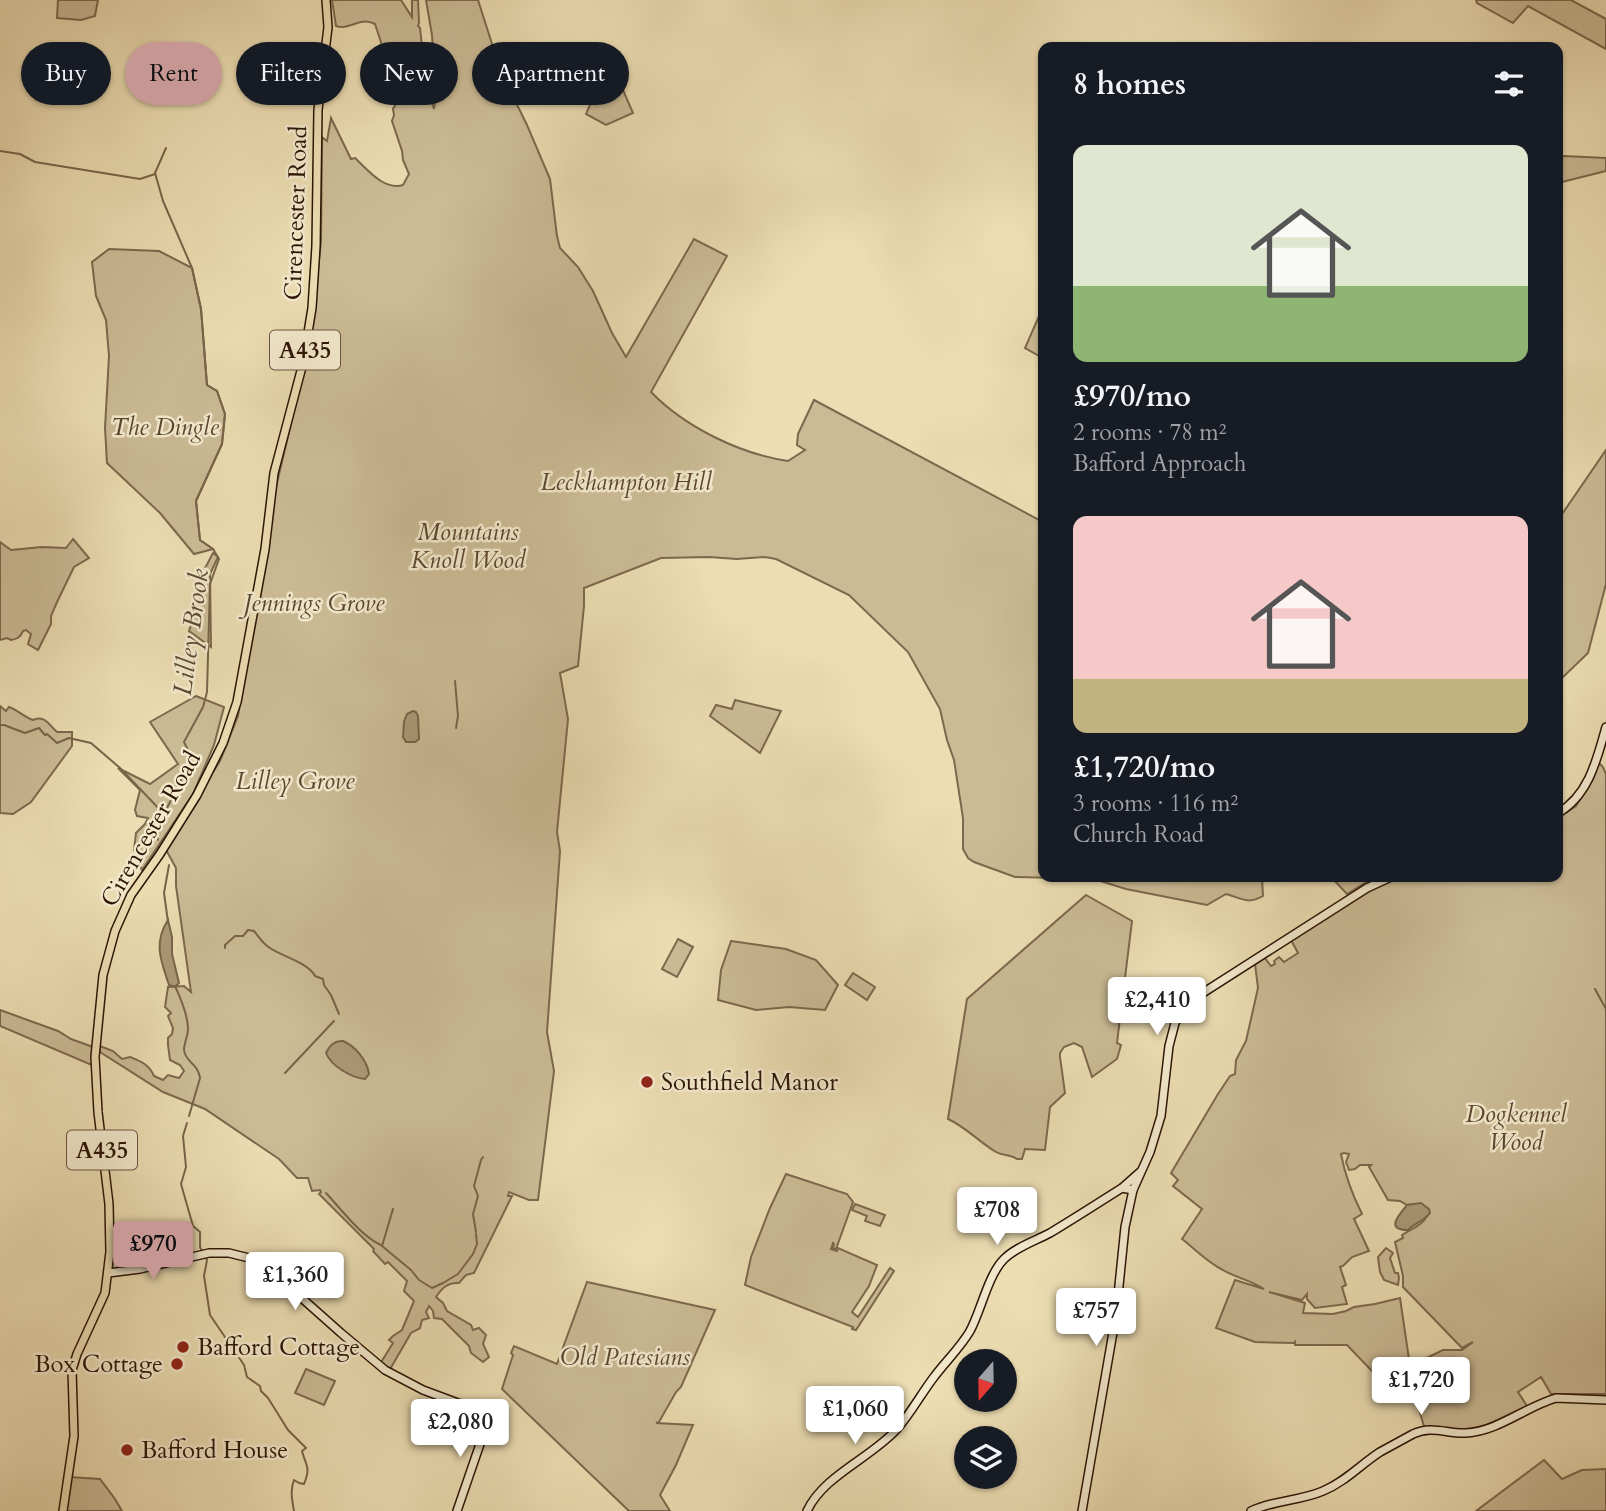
<!DOCTYPE html>
<html lang="en">
<head>
<meta charset="utf-8">
<style>
	body { margin:0; font-family:Cardo,serif; background:#20242c; color:#f1f3f6; height:100vh; display:flex; flex-direction:column; font-size:26px; white-space:nowrap }
	* { box-sizing:border-box; margin:0 }
	p { font-size:23px; color:#9ea1a6 }
	.icon { flex:none; width:38px; height:38px; fill:none; stroke:currentColor; stroke-width:2; stroke-linecap:round; stroke-linejoin:round }
	.map { position:relative; flex:1; overflow:hidden }
	.sheet { position:absolute; left:1038px; top:42px; width:525px; height:840px; display:flex; flex-direction:column; background:#171b24; border-radius:14px; box-shadow:0 2px 5px #0004 }
	.sheet>* { flex:none }
	.guide { position:absolute; left:21px; top:42px; width:665px; height:63px; display:flex; gap:14px }
	.needle { width:46px; rotate:200deg }
	.buttons { position:absolute; left:954px; top:1349px; display:grid; gap:14px }
	.buttons a { display:grid; place-items:center; width:63px; height:63px; border-radius:50%; background:#171b24; box-shadow:0 2px 5px #0004; font-size:35px }
	.price { position:absolute; translate:-50% -60px; padding:0 16px; border-radius:7px; background:#fff; color:#222; font-size:23px; line-height:46px; filter:drop-shadow(0 2px 4px #0008) }
	.price::after { content:''; position:absolute; left:50%; top:42px; width:21px; height:16px; margin-left:-10px; background:inherit; clip-path:polygon(0 0,100% 0,50% 100%) }
	.price.selected { background:#c59692; color:#111 }
	ul { padding:0; list-style:none }
	li { display:grid; align-content:center; gap:14px; height:371px; padding:0 35px }
	li span { display:grid; place-items:center; height:217px; border-radius:14px; color:#555 }
	li>.icon { margin-inline-start:auto }
	span .icon { width:126px; height:126px; fill:#fffc; stroke-width:1 }
	li b { font-size:30px }
	h2 { display:flex; justify-content:space-between; align-items:center; height:84px; padding:0 35px; font-size:30px }
	.chip { padding:0 24px; border-radius:32px; background:#171b24; box-shadow:0 2px 5px #0004; font-size:24px; line-height:63px }
	.chip.selected { background:#c59692; color:#111 }
	.map>svg:first-child { display:block }
</style>
</head>
<body>
<div class="map">
<svg width="1606" height="1511" viewBox="0 0 1606 1511">
	<rect width="100%" height="100%" fill="#ecddb2"/>
	<filter id="stains"><feTurbulence type="fractalNoise" baseFrequency=".00286" numOctaves="4"/><feColorMatrix values="0 0 0 0 .2 0 0 0 0 .09 0 0 0 0 .02 0 0 0 .5 -.17"/></filter>
	<radialGradient id="worn" r=".72"><stop offset=".6" stop-color="#630" stop-opacity="0"/><stop offset="1" stop-color="#630" stop-opacity=".3"/></radialGradient>
	<g fill="#cbbb95" stroke="#7c684d" stroke-width="2" fill-rule="evenodd">
		<path d="M58 0H98L95 16 81 20 57 18Z"/>
		<path d="M332 0H401L412 17V0H418L419 23 418 26 420 28 427 89 434 109 436 96 432 35 426 0H478L501 72 527 125 550 179 557 236 560 248 578 267 593 291 612 333 626 357 694 239 727 256 651 392C685 427 740 454 788 461L805 450 797 445 798 434 814 400 1043 522V877H1262L1263 896C1247 905 1241 898 1226 894L1207 905 1126 889 1094 879 1015 877 974 862 968 858 963 849V818L954 760 947 740 940 709 908 652 849 595 776 559 765 557 737 559 709 557 661 558 584 588V606L578 666 560 673 568 719 557 832 560 851 547 1032 554 1071 538 1200H529L509 1192 508 1196H512L474 1273 466 1275 459 1283C448 1282 442 1288 436 1297L443 1303 447 1311 471 1325 473 1330 479 1328 486 1335 483 1344 489 1357 483 1362 471 1353 469 1346 442 1319 434 1318 433 1311 429 1306 426 1312 429 1318 422 1320 420 1328 411 1333 389 1371 380 1364 393 1343 389 1340 393 1336 402 1330 414 1301 404 1291 407 1281 388 1262 385 1264 373 1251 374 1249 319 1194 321 1192 320 1190 312 1191 308 1178H297L279 1159 205 1109 163 1092 100 1052V1046L113 1051 122 1059 130 1057C140 1061 149 1064 154 1076L163 1080 168 1075 179 1078 184 1071 180 1065 170 1060 168 1045V1038L172 1034 173 1028 168 1016 171 1013 165 1007 168 987 184 986 191 992 176 886V868L165 848 220 761 238 716 276 487 311 339 321 241 322 137 327 141 331 118 351 159 355 158C367 169 384 191 403 185L409 174 403 160 402 151 392 121 394 115 393 109 397 102C391 92 391 80 389 69 385 54 380 39 375 24 359 16 349 31 336 26Z"/>
		<path d="M1476 0H1571L1606 19V49L1528 6 1513 23 1477 3Z"/>
		<path d="M605 70 617 76 633 113 606 125 586 114Z"/>
		<path d="M1564 156 1606 158V171L1558 183V158Z"/>
		<path d="M109 249 159 251 192 268 201 309 207 385 217 391 225 414 222 444 196 501 200 540 213 549 194 554 160 513 107 463 105 428 109 356 106 320 96 296 92 262Z"/>
		<path d="M1043 307V358L1025 348Z"/>
		<path d="M1606 450V584L1588 653 1558 682V520Z"/>
		<path d="M73 539 89 558 74 567 57 602 51 616V624L38 650 28 644 31 634 26 630 23 631C20 638 17 639 11 640L7 638 0 640V542L11 550 42 547 66 548Z"/>
		<path d="M213 553 218 557 210 574 211 647 189 631 200 598V578Z"/>
		<path d="M196 696 224 707 214 745 193 794 142 870 135 857 137 855 134 850 136 833 145 824 148 818 137 816 135 810 140 790 118 768 150 784 178 764 150 722Z"/>
		<path d="M735 700 781 711 760 753 710 716 716 705 732 709Z"/>
		<path d="M0 706 6 711 9 707C16 709 24 717 33 720 44 714 50 726 57 732H72V746L31 802 13 814 0 813Z"/>
		<path d="M1599 763 1603 767 1606 774V1394H1551L1541 1377 1518 1392 1527 1406 1469 1433 1425 1430 1412 1385V1388L1393 1393 1347 1345H1295V1342L1294 1343 1255 1342 1216 1328 1235 1280 1264 1289C1251 1280 1236 1278 1223 1270 1208 1263 1195 1249 1182 1239L1202 1209 1173 1186 1178 1180 1171 1173 1218 1094 1230 1076 1235 1074 1236 1060 1246 1041 1258 988 1255 964 1264 957 1271 966 1275 964 1274 961 1279 957 1284 962 1298 953 1291 940 1386 879 1393 881 1394 878 1402 877H1558V818L1576 806 1587 788ZM1344 1153 1349 1154 1346 1162 1349 1170 1355 1169 1360 1165H1371L1369 1167 1388 1200 1400 1201 1407 1205 1415 1204 1429 1209C1428 1223 1413 1228 1402 1235L1403 1238 1395 1242 1403 1276V1287L1462 1348 1473 1342 1462 1350H1443L1410 1366 1400 1298 1375 1304 1354 1307 1346 1311 1333 1314 1303 1313 1305 1303 1269 1292 1302 1300 1307 1294V1299L1315 1308 1347 1304 1342 1287 1346 1285 1340 1267 1343 1266 1352 1257 1369 1251 1354 1219 1362 1214C1352 1194 1345 1175 1341 1154Z"/>
		<path d="M1331 877H1380L1365 883 1347 894Z"/>
		<path d="M1086 895 1132 921 1117 1043 1121 1045 1117 1059 1092 1077 1082 1047 1074 1043 1064 1047 1060 1053V1057L1065 1093 1050 1107 1045 1150 1025 1149 1022 1159H1017C1010 1154 1003 1156 996 1152 979 1142 966 1127 948 1119L967 999Z"/>
		<path d="M678 939 693 947 677 977 662 969Z"/>
		<path d="M731 941 786 949 816 960 838 985 825 1010 789 1007 756 1010 718 1000 721 970Z"/>
		<path d="M853 973 875 987 867 1000 845 985Z"/>
		<path d="M0 1010 58 1031 71 1039 93 1047 94 1066 0 1026Z"/>
		<path d="M786 1174 847 1194 853 1202 836 1249 833 1248 834 1244 833 1243 831 1249 837 1251 838 1248 877 1265 869 1286 852 1312 858 1317 890 1268 894 1271 856 1330 852 1329 853 1327 745 1285 751 1257 770 1208Z"/>
		<path d="M855 1204 885 1215 880 1226 865 1221 867 1216 852 1210Z"/>
		<path d="M1386 1248 1393 1253 1390 1258 1395 1273H1398L1399 1278 1398 1285 1384 1280 1380 1272 1378 1257Z"/>
		<path d="M587 1282 715 1310 681 1387 676 1392 659 1422 656 1423 693 1425 676 1465 660 1495 670 1511H629L502 1389 513 1355 511 1353 514 1346 557 1364Z"/>
		<path d="M306 1369 335 1381 324 1405 295 1393Z"/>
		<path d="M1544 1460 1562 1479 1582 1470 1606 1469V1511H1476Z"/>
		<path d="M69 1477 100 1479 115 1499 122 1511H63Z"/>
	</g>
	<g fill="#ab9977" stroke="#786449" stroke-width="2">
		<path d="M413 711 416 712 418 716 419 739 415 742H406L403 737 404 722 407 714Z"/>
		<path d="M168 920 172 937V954L179 983 175 987 169 985C161 961 153 943 168 920Z"/>
		<path d="M343 1041C355 1046 367 1060 369 1074L365 1079C352 1078 331 1066 326 1053 329 1046 335 1040 343 1041Z"/>
		<path d="M1421 1203 1429 1209 1430 1213C1424 1221 1415 1223 1408 1230 1384 1230 1400 1214 1407 1205Z"/>
	</g>
	<g fill="none" stroke-linecap="round" stroke-linejoin="round">
		<g stroke="#786449" stroke-width="2">
			<path d="M0 151 20 154 35 162 140 179 155 174"/>
			<path d="M455 681 458 716 456 728"/>
			<path d="M0 725H4L25 733 39 728 45 735 47 734 57 743 69 738 91 743 120 768 164 814"/>
			<path d="M158 840 153 821 164 814 192 758 184 742 203 707 207 692 210 584 219 559 213 549 200 540 196 501 222 444 225 414 217 391 207 385 201 309 192 268 163 201 155 173 166 148"/>
			<path d="M168 922 164 893 169 865"/>
			<path d="M225 948V945L235 936H243L248 930 254 931C259 937 263 944 270 948 283 957 309 963 315 976L323 979 324 985 331 995 339 1014"/>
			<path d="M175 986C181 999 188 1015 188 1029 188 1036 184 1043 184 1050 185 1062 198 1063 200 1078L189 1116"/>
			<path d="M1595 989 1606 1009"/>
			<path d="M285 1073 334 1021"/>
			<path d="M187 1123 183 1136 186 1167 181 1184 193 1226 200 1232V1247L202 1251"/>
			<path d="M326 1193C341 1209 361 1236 381 1245"/>
			<path d="M393 1209 382 1246 411 1270 419 1280 432 1288 443 1283 458 1274 473 1254 477 1244 476 1234"/>
			<path d="M476 1232 473 1214 478 1196 474 1186 481 1160 483 1157"/>
			<path d="M205 1256 207 1260 204 1276 210 1315 244 1365 247 1377 260 1386 261 1391 268 1398 288 1430 306 1448 302 1451C306 1466 311 1467 304 1484L299 1483 294 1480C290 1490 292 1500 294 1511"/>
		</g>
		<g stroke="#2c1405" stroke-width="10">
			<g id="secondary">
				<path d="M1558 813C1589 795 1597 759 1606 727"/>
				<path d="M1122 1188 1140 1172"/>
				<path d="M108 1273 140 1269 209 1253H229L249 1258 269 1269 341 1333 385 1370 423 1390 490 1415 457 1511"/>
				<path d="M807 1511C824 1475 871 1458 897 1429 911 1413 921 1394 934 1377 946 1361 960 1348 970 1331 981 1311 988 1275 1004 1259 1016 1247 1035 1241 1050 1233 1075 1218 1098 1203 1122 1188L1133 1190"/>
				<path d="M1082 1511 1116 1315 1125 1227 1133 1190 1150 1152 1161 1116 1169 1046 1175 1023 1184 1008 1198 996 1367 888 1391 877"/>
				<path d="M1251 1511C1274 1500 1300 1501 1323 1491 1345 1482 1360 1465 1380 1452 1391 1446 1402 1440 1413 1434 1432 1425 1447 1434 1466 1433 1499 1431 1525 1407 1556 1398L1606 1400"/>
			</g>
		</g>
		<g stroke="#2c1405" stroke-width="10">
			<path id="primary" d="M63 1511 74 1436 72 1370 77 1354 105 1293 110 1252 109 1204 98 1112 95 1057 103 975 115 931 131 895 160 854 197 795 223 743 237 702 265 549 274 473 303 363 312 308 316 246 318 110 328 27 326 0"/>
		</g>
		<use href="#secondary" stroke="#f3e9cd" stroke-width="7"/>
		<use href="#primary" stroke="#ecddb2" stroke-width="7"/>
	</g>
	<g fill="#8f2418" stroke="#f3e9cd" stroke-width="2.5">
		<circle cx="647" cy="1082" r="7"/>
		<circle cx="183" cy="1347" r="7"/>
		<circle cx="177" cy="1364" r="7"/>
		<circle cx="127" cy="1450" r="7"/>
	</g>
	<g text-anchor="middle" dominant-baseline="central" stroke-width="5" stroke-linejoin="round" paint-order="stroke">
		<g fill="#f3e9cd" stroke="#685441" stroke-width="2">
			<rect x="270" y="330.5" width="70" height="39" rx="5"/>
			<rect x="67" y="1130.5" width="70" height="39" rx="5"/>
		</g>
		<g font-size="23" font-weight="bold" fill="#2c1405">
			<text x="305" y="350">A435</text>
			<text x="102" y="1150">A435</text>
		</g>
		<g font-size="24" fill="#2c1405" stroke="#f3e9cd">
			<text transform="translate(296 213) rotate(-88)">Cirencester Road</text>
			<text transform="translate(151 829) rotate(-60)">Cirencester Road</text>
		</g>
		<g font-size="24" font-style="italic" fill="#5c4630" stroke="#f3e9cd">
			<text x="165" y="427">The Dingle</text>
			<text x="626" y="482">Leckhampton Hill</text>
			<text x="468" y="532">Mountains<tspan x="468" dy="28">Knoll Wood</tspan></text>
			<text x="314" y="603">Jennings Grove</text>
			<text x="295" y="781">Lilley Grove</text>
			<text x="1516" y="1114">Dogkennel<tspan x="1516" dy="28">Wood</tspan></text>
			<text x="625" y="1357">Old Patesians</text>
		</g>
		<g font-size="24" fill="#2c1405" stroke="#f3e9cd" text-anchor="start">
			<text x="661" y="1082">Southfield Manor</text>
			<text x="197" y="1347">Bafford Cottage</text>
			<text x="163" y="1364" text-anchor="end">Box Cottage</text>
			<text x="141" y="1450">Bafford House</text>
		</g>
		<g font-size="26" font-style="italic" fill="#5f4933" stroke="#f3e9cd">
			<text transform="translate(191 632) rotate(-82)">Lilley Brook</text>
		</g>
	</g>
	<rect width="100%" height="100%" filter="url(#stains)"/>
	<rect width="100%" height="100%" fill="url(#worn)"/>
</svg>
<div class="buttons">
<a><svg class="needle" viewBox="-14 -14 28 28"><path d="M0-13l5 13h-10z" fill="#e53935"/><path d="M0 13l5-13h-10z" fill="#9ea1a6"/></svg></a>
<a><svg class="icon" aria-label="layers" viewBox="0 0 24 24"><path d="M12 4l9 5-9 5-9-5zM3 14l9 5 9-5"/></svg></a>
</div>
<b class="price" style="left:1157px;top:1037px">£2,410</b>
<b class="price" style="left:997px;top:1247px">£708</b>
<b class="price selected" style="left:153px;top:1281px">£970</b>
<b class="price" style="left:295px;top:1312px">£1,360</b>
<b class="price" style="left:1096px;top:1348px">£757</b>
<b class="price" style="left:1421px;top:1417px">£1,720</b>
<b class="price" style="left:855px;top:1446px">£1,060</b>
<b class="price" style="left:460px;top:1459px">£2,080</b>
<div class="guide">
<a class="chip">Buy</a>
<a class="chip selected">Rent</a>
<a class="chip">Filters</a>
<a class="chip">New</a>
<a class="chip">Apartment</a>
</div>
<section class="sheet">
<h2>8 homes<svg class="icon" aria-label="filters" viewBox="0 0 24 24"><path d="M4 7h16M4 17h16"/><circle cx="9" cy="7" r="2"/><circle cx="15" cy="17" r="2"/></svg></h2>
<ul>
<li><span style="background:linear-gradient(#dfe7d0 65%,#8fb573 0)"><svg class="icon" aria-label="home" viewBox="0 0 24 24"><path d="M3 11l9-7 9 7M6 9v11h12V9"/></svg></span><div><b>£970/mo</b><p>2 rooms · 78 m²</p><p>Bafford Approach</p></div></li>
<li><span style="background:linear-gradient(#f6c9c9 75%,#c2b280 0)"><svg class="icon" aria-label="home" viewBox="0 0 24 24"><path d="M3 11l9-7 9 7M6 9v11h12V9"/></svg></span><div><b>£1,720/mo</b><p>3 rooms · 116 m²</p><p>Church Road</p></div></li>
</ul>
</section>
</div>
</body>
</html>
